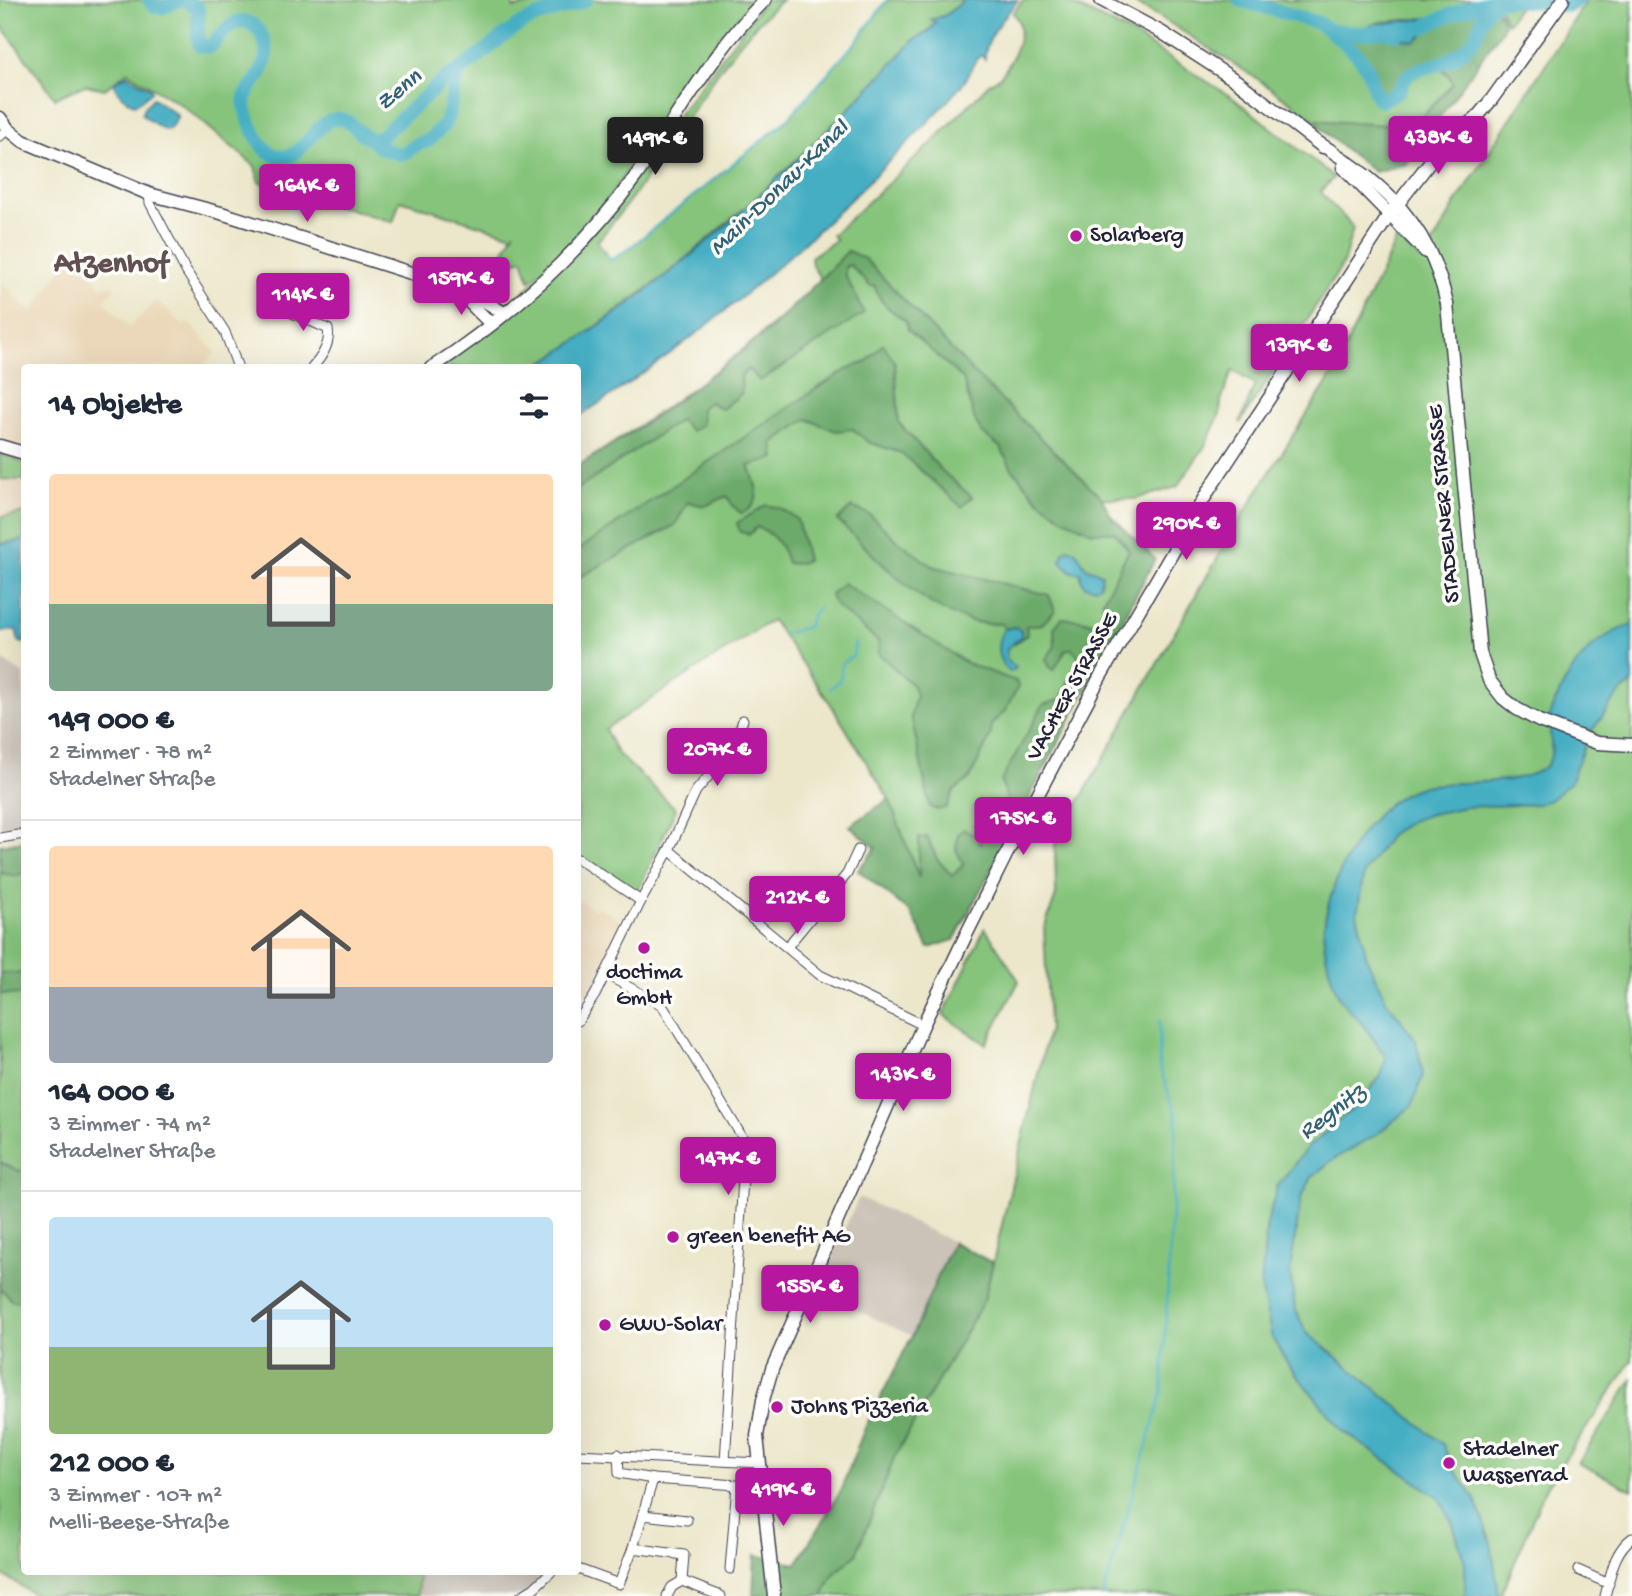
<!DOCTYPE html>
<html lang="de">
<head>
<meta charset="utf-8">
<style>
	body { margin:0; font-family:"Gochi Hand",sans-serif; background:#f2f2f3; color:#1f2937; height:100vh; display:flex; flex-direction:column; font-size:26px; white-space:nowrap }
	* { box-sizing:border-box; margin:0 }
	p { font-size:23px; color:#747a83 }
	.icon { flex:none; width:38px; height:38px; fill:none; stroke:currentColor; stroke-width:2; stroke-linecap:round; stroke-linejoin:round }
	.map { position:relative; flex:1; overflow:hidden }
	.details { position:absolute; left:21px; top:364px; width:560px; height:1211px; display:flex; flex-direction:column; background:#fff; border-radius:7px; box-shadow:0 7px 28px #0002 }
	.details>* { flex:none }
	.price { position:absolute; translate:-50% -60px; padding:0 16px; border-radius:7px; background:#b5179e; color:#fff; font-size:23px; line-height:46px; filter:drop-shadow(0 2px 4px #0008) }
	.price::after { content:''; position:absolute; left:50%; top:42px; width:21px; height:16px; margin-left:-10px; background:inherit; clip-path:polygon(0 0,100% 0,50% 100%) }
	.price.active { background:#222; color:#fff }
	ul { padding:0; list-style:none }
	li { display:grid; align-content:center; gap:14px; height:371px; padding:0 28px }
	li+li { border-top:2px solid #e0e1e3 }
	li span { display:grid; place-items:center; height:217px; border-radius:7px; color:#555 }
	li>.icon { margin-inline-start:auto }
	span .icon { width:126px; height:126px; fill:#fffc; stroke-width:1 }
	li b { font-size:30px }
	h2 { display:flex; justify-content:space-between; align-items:center; height:84px; padding:0 28px; font-size:30px }
	.map>svg:first-child { display:block }
</style>
</head>
<body>
<div class="map">
<svg width="1632" height="1596" viewBox="0 0 1632 1596">
	<rect width="100%" height="100%" fill="#fdfcf7"/>
	<filter id="ink" filterUnits="userSpaceOnUse"><feTurbulence type="fractalNoise" baseFrequency=".0143" numOctaves="2"/><feDisplacementMap in="SourceGraphic" scale="14" xChannelSelector="R" yChannelSelector="G"/><feConvolveMatrix kernelMatrix="1 2 1 2 8 2 1 2 1" color-interpolation-filters="sRGB"/></filter>
	<filter id="wash" filterUnits="userSpaceOnUse"><feTurbulence type="fractalNoise" baseFrequency=".00686" numOctaves="4" result="noise"/><feDisplacementMap in="SourceGraphic" scale="28" xChannelSelector="R" yChannelSelector="G"/><feGaussianBlur stdDeviation="1.57" result="paint"/><feColorMatrix in="noise" values="0 0 0 0 0 0 0 0 0 0 0 0 0 0 0 0 0 1.4 0 .05"/><feComposite in="paint" operator="in"/></filter>
	<g filter="url(#wash)">
		<rect width="100%" height="100%" fill="#ece7cb"/>
		<g fill="#ebd8ba">
			<path d="M74 251 101 287 112 285 114 290 103 301 130 327 156 300 184 326 188 322 216 352 201 367 24 368V453L0 446V282L32 313Z"/>
			<path d="M0 479 24 480V513L0 517Z"/>
			<path d="M578 899 594 910 599 906 624 923 587 995 578 988Z"/>
		</g>
		<g fill="#cbc3b8">
			<path d="M0 653 3 660 24 674V823L0 827Z"/>
			<path d="M859 1197 953 1242 912 1336 816 1291Z"/>
			<path d="M419 1572H551L521 1596H417Z"/>
		</g>
		<g fill="#86c47b" stroke="#54735b" stroke-width="2">
			<path d="M0 0H511L514 8 552 0H754L711 47 609 198 565 250 530 281 523 259 495 267 515 231 512 235 400 200 393 222 259 182 255 166 183 106 127 72 105 89 85 85 55 98 0 24Z"/>
			<path d="M765 0H782C740 35 712 81 682 126 655 166 628 205 597 242L611 260 627 250 787 120 856 42 887 0H964L946 15 932 21 936 23 927 33 916 38 844 114 754 200 667 274 569 347 535 367 431 368 581 244Z"/>
			<path d="M1023 0H1063L1129 32 1233 98 1334 177 1321 191C1330 206 1343 214 1353 228L1343 264 1240 423 1255 384 1232 371 1221 401 1220 414 1205 446 1177 487 1136 499 1101 498 1111 516 1155 559 954 940 920 881 889 799 830 703 772 620 605 729 617 753 676 809 635 897 578 859V466C664 411 748 352 821 280L812 265 811 257 836 240 832 235 931 144 991 82C1007 77 1023 39 1019 23 1019 22 1014 14 1013 13Z"/>
			<path d="M1129 0H1524L1507 23 1500 9 1483 5 1439 17 1380 22 1339 35 1338 39C1355 52 1372 66 1373 89L1393 96C1399 90 1401 84 1406 78 1421 58 1443 63 1453 83L1420 119 1383 125 1315 120 1259 80 1157 15Z"/>
			<path d="M1587 0H1632V1361L1546 1487 1501 1596H823L832 1576 856 1554 895 1456 984 1300 1049 1028 1044 929 1056 895 1055 844 1204 581 1262 484 1334 372 1397 238 1419 258 1434 242 1456 203Z"/>
			<path d="M0 454 24 462V480L0 479Z"/>
			<path d="M24 513V540L0 544V517Z"/>
			<path d="M24 841V1572H419L417 1596H37L0 1573V1431L2 1429 0 1427V845Z"/>
			<path d="M985 928 1019 981 986 1044 943 1015Z"/>
			<path d="M1632 1380V1490L1578 1463Z"/>
		</g>
		<g fill="#6caa6b" stroke="#476653" stroke-width="2">
			<path d="M1483 5 1499 12 1504 22 1502 30 1406 164 1374 172C1361 161 1319 131 1315 120L1383 125 1420 119 1453 83C1449 75 1444 66 1433 65 1419 63 1402 77 1400 90L1381 101C1371 91 1373 77 1366 65 1357 50 1341 43 1330 30L1340 35H1382L1415 41 1435 25Z"/>
			<path d="M848 251 865 259 976 375 1101 497 1111 516 1155 559 954 940 929 948 911 913 858 870 876 848 850 826 889 799 919 878V838L927 837 937 859 952 876 964 864 956 850 958 834 964 829 974 835 980 844 997 820 1007 799 1001 781 1043 705 1061 699 1074 670 1082 660 1072 649H1066L1054 670 1050 668 1046 659 1055 646 1054 628 1062 618 1082 620 1094 624 1103 610V600L1129 550 1114 532H1092L1062 518 1038 499 1012 469 1001 448 981 432 974 418 963 379 908 330 906 321C892 311 879 304 875 286H870L850 265 845 267V275L864 313 760 381 748 369 741 376 742 393 722 409 709 402 701 408 702 424 691 431 680 420 578 489V466L649 421 743 351 784 316Z"/>
			<path d="M883 344 895 362 899 423 942 471 972 497 962 507 901 453 868 442 853 429 836 431 807 419 773 443 775 458 749 466C756 483 765 505 741 513L733 506 727 496 705 506 688 502 675 525 578 578V550L816 389 853 366 865 363Z"/>
			<path d="M766 505 779 508 797 519 807 560 797 564 787 563C783 547 773 532 757 527L750 534 740 532 737 523Z"/>
			<path d="M852 507 869 514 898 541 932 566 1049 595 1055 611 1042 624 1026 626 1027 634 1015 644 1016 627 1004 629 1002 624C994 624 984 624 975 622 919 609 877 557 837 520Z"/>
			<path d="M843 583 968 664 1016 681 1018 687 1005 711 991 725V735L970 778 954 791 946 808 937 810 930 807 911 716 916 695 913 686 878 653 879 642 835 605 831 595Z"/>
			<path d="M24 841V872L17 876 0 873V845Z"/>
			<path d="M0 973H24V995L0 994Z"/>
			<path d="M0 1162 17 1170 24 1171V1299L13 1301 0 1288Z"/>
			<path d="M953 1242 993 1263 984 1300 895 1456 856 1554 832 1576 823 1596H753L755 1555 796 1564 839 1494 865 1428 912 1336Z"/>
		</g>
		<g fill="#44aec3" stroke="#33687f" stroke-width="2">
			<path d="M964 0H1018C1006 16 984 38 985 59L981 55C971 63 971 73 964 82 941 111 913 137 887 163 793 259 691 345 578 417V368L535 367C677 281 804 160 916 38L927 33 936 23 931 20 946 15Z"/>
			<path d="M1435 17V25L1415 41 1382 35 1376 27 1378 24Z"/>
			<path d="M127 75 151 89V92L136 104C127 103 116 91 114 82Z"/>
			<path d="M153 98 177 115V118L169 129 164 130 142 115 143 109Z"/>
			<path d="M24 540V643L19 642 16 630 0 632V544Z"/>
			<path d="M1068 548 1076 551 1086 567 1102 574 1100 585 1095 588 1085 586 1081 579V573L1072 572 1061 561 1063 553Z"/>
			<path d="M1632 625V683L1617 696 1588 736 1570 783 1550 800 1538 804 1466 807 1431 814 1411 821 1391 834 1364 873 1357 913 1367 959 1386 1000 1416 1040 1423 1075 1412 1106 1376 1135 1332 1160 1312 1177 1301 1198 1290 1271 1295 1308 1306 1332 1443 1444 1452 1467 1475 1499 1491 1543 1499 1596H1465V1563L1452 1522 1438 1497 1343 1431 1289 1366 1272 1338 1261 1286 1267 1224 1277 1187 1306 1149 1356 1106 1381 1076 1386 1057C1377 1044 1368 1031 1358 1019 1352 1013 1345 1006 1340 999 1331 982 1322 946 1324 927 1330 876 1370 799 1424 786 1451 780 1531 788 1548 763 1556 751 1547 729 1550 715 1551 709 1555 702 1558 696 1573 663 1596 635 1632 625Z"/>
			<path d="M1016 627 1021 631V636L1007 649 1006 659 1016 668 1010 672C996 661 995 644 1004 629Z"/>
		</g>
		<g fill="none" stroke-linecap="round" stroke-linejoin="round">
			<g stroke="#44aec3" stroke-width="2.5">
				<path d="M606 254 611 260 627 250 787 120 856 42 887 0"/>
				<path d="M783 634 807 627 812 615 819 607"/>
				<path d="M830 689 840 680 842 663 853 656 855 642"/>
				<path d="M1103 1596 1162 1393 1177 1118 1159 1065 1160 1020"/>
			</g>
			<g stroke="#44aec3" stroke-width="14">
				<path d="M149 0 155 7H163L179 0"/>
				<path d="M186 0 198 8C200 21 195 35 200 46L210 47C217 40 224 29 233 24 253 12 269 41 266 58 258 96 230 83 254 132 259 142 264 151 275 155 301 166 312 122 336 119 353 117 357 138 377 140L447 77C477 63 499 34 529 20 546 11 566 10 586 0"/>
				<path d="M1240 0 1319 23C1332 32 1358 52 1365 65 1373 77 1371 91 1381 101L1400 90C1404 66 1432 69 1449 60 1457 55 1470 46 1475 38 1479 30 1480 19 1486 12 1489 8 1494 4 1498 0"/>
				<path d="M1422 28C1440 18 1477 3 1498 0 1522 0 1547 3 1569 6L1577 0"/>
				<path d="M1330 30 1359 33 1384 31 1397 34"/>
				<path d="M370 139C380 149 389 152 403 154L417 144 428 141 444 125 449 114 457 72"/>
			</g>
		</g>
	</g>
	<g filter="url(#ink)">
		<g fill="none" stroke-linecap="round" stroke-linejoin="round">
			<g stroke="#404051" stroke-width="11">
				<g id="street">
					<path d="M0 136 8 129"/>
					<path d="M149 194 150 203 186 271 225 332 238 368"/>
					<path d="M286 305 290 312 328 329C331 344 322 357 312 368"/>
					<path d="M0 838 24 834"/>
					<path d="M669 850 820 975 923 1025"/>
					<path d="M578 859 641 901"/>
					<path d="M787 947 847 874 858 850"/>
					<path d="M605 974 662 1005 744 1140 745 1147 725 1461"/>
					<path d="M578 1021 595 995 641 901 669 850 696 791 735 745 743 720"/>
					<path d="M578 1454 759 1463"/>
					<path d="M618 1454 619 1473 653 1479 737 1485 730 1569"/>
					<path d="M643 1515 687 1520"/>
					<path d="M633 1548 653 1479"/>
					<path d="M578 1569 619 1584 633 1548 684 1555 682 1581 721 1596"/>
					<path d="M1578 1570 1609 1584"/>
					<path d="M521 1596 534 1588 551 1572"/>
					<path d="M667 1596 672 1587 682 1581"/>
					<path d="M1605 1596C1611 1575 1613 1552 1632 1538"/>
				</g>
			</g>
			<g stroke="#404051" stroke-width="15">
				<g id="secondary">
					<path d="M1101 0 1161 32 1238 82 1323 147"/>
					<path d="M0 118 8 129 23 141 149 194 221 213 468 291 504 313"/>
					<path d="M1319 143C1385 184 1430 225 1447 304L1480 653 1489 680 1503 698 1517 709 1539 721 1597 743 1632 745"/>
					<path d="M1343 167 1426 252"/>
					<path d="M456 289 491 324"/>
					<path d="M431 368C509 317 582 251 636 176 678 116 713 51 765 0"/>
					<path d="M0 446 24 453"/>
					<path d="M774 1596 757 1436 763 1400 772 1369 838 1219 923 1025 966 935 1009 849 1100 677 1209 490 1390 214 1443 145 1477 117 1492 99 1563 0"/>
				</g>
			</g>
			<use href="#street" stroke="#fff" stroke-width="9"/>
			<use href="#secondary" stroke="#fff" stroke-width="12"/>
		</g>
	</g>
	<g fill="#b5179e" stroke="#fdfcf7" stroke-width="2.5">
		<circle cx="1076" cy="236" r="7"/>
		<circle cx="644" cy="948" r="7"/>
		<circle cx="673" cy="1237" r="7"/>
		<circle cx="605" cy="1325" r="7"/>
		<circle cx="777" cy="1407" r="7"/>
		<circle cx="1449" cy="1463" r="7"/>
	</g>
	<g text-anchor="middle" dominant-baseline="central" stroke-width="7" stroke-linejoin="round" paint-order="stroke">
		<g font-size="23" fill="#22223b" stroke="#fdfcf7" text-anchor="start">
			<text x="1090" y="236">Solarberg</text>
			<text x="644" y="973" text-anchor="middle">doctima<tspan x="644" dy="26">GmbH</tspan></text>
			<text x="687" y="1237">green benefit AG</text>
			<text x="619" y="1325">GWU-Solar</text>
			<text x="791" y="1407">Johns Pizzeria</text>
			<text x="1463" y="1450">Stadelner<tspan x="1463" dy="26">Wasserrad</tspan></text>
		</g>
		<g font-size="23" fill="#22223b" stroke="#fdfcf7">
			<text transform="translate(1445 504) rotate(-95)">STADELNER STRASSE</text>
			<text transform="translate(1073 687) rotate(-61)">VACHER STRASSE</text>
		</g>
		<g font-size="24" font-style="italic" fill="#316178" stroke="#fdfcf7">
			<text transform="translate(400 91) rotate(-40)">Zenn</text>
			<text transform="translate(780 189) rotate(-44)">Main-Donau-Kanal</text>
			<text transform="translate(1333 1113) rotate(-37)">Regnitz</text>
		</g>
		<g font-size="30" font-weight="bold" fill="#615052" stroke="#fdfcf7">
			<text x="111" y="265">Atzenhof</text>
		</g>
	</g>
</svg>
<b class="price" style="left:1438px;top:176px">438K €</b>
<b class="price active" style="left:655px;top:177px">149K €</b>
<b class="price" style="left:307px;top:224px">164K €</b>
<b class="price" style="left:461px;top:317px">159K €</b>
<b class="price" style="left:303px;top:333px">114K €</b>
<b class="price" style="left:1299px;top:384px">139K €</b>
<b class="price" style="left:1186px;top:562px">290K €</b>
<b class="price" style="left:717px;top:788px">207K €</b>
<b class="price" style="left:1023px;top:857px">175K €</b>
<b class="price" style="left:797px;top:936px">212K €</b>
<b class="price" style="left:903px;top:1113px">143K €</b>
<b class="price" style="left:728px;top:1197px">147K €</b>
<b class="price" style="left:810px;top:1325px">155K €</b>
<b class="price" style="left:783px;top:1528px">419K €</b>
<section class="details">
<h2>14 Objekte<svg class="icon" aria-label="filters" viewBox="0 0 24 24"><path d="M4 7h16M4 17h16"/><circle cx="9" cy="7" r="2"/><circle cx="15" cy="17" r="2"/></svg></h2>
<ul>
<li><span style="background:linear-gradient(#ffd9b3 60%,#7fa58c 0)"><svg class="icon" aria-label="home" viewBox="0 0 24 24"><path d="M3 11l9-7 9 7M6 9v11h12V9"/></svg></span><div><b>149 000 €</b><p>2 Zimmer · 78 m²</p><p>Stadelner Straße</p></div></li>
<li><span style="background:linear-gradient(#ffd9b3 65%,#9aa5b1 0)"><svg class="icon" aria-label="home" viewBox="0 0 24 24"><path d="M3 11l9-7 9 7M6 9v11h12V9"/></svg></span><div><b>164 000 €</b><p>3 Zimmer · 74 m²</p><p>Stadelner Straße</p></div></li>
<li><span style="background:linear-gradient(#bfe0f5 60%,#8fb573 0)"><svg class="icon" aria-label="home" viewBox="0 0 24 24"><path d="M3 11l9-7 9 7M6 9v11h12V9"/></svg></span><div><b>212 000 €</b><p>3 Zimmer · 107 m²</p><p>Melli-Beese-Straße</p></div></li>
</ul>
</section>
</div>
</body>
</html>
